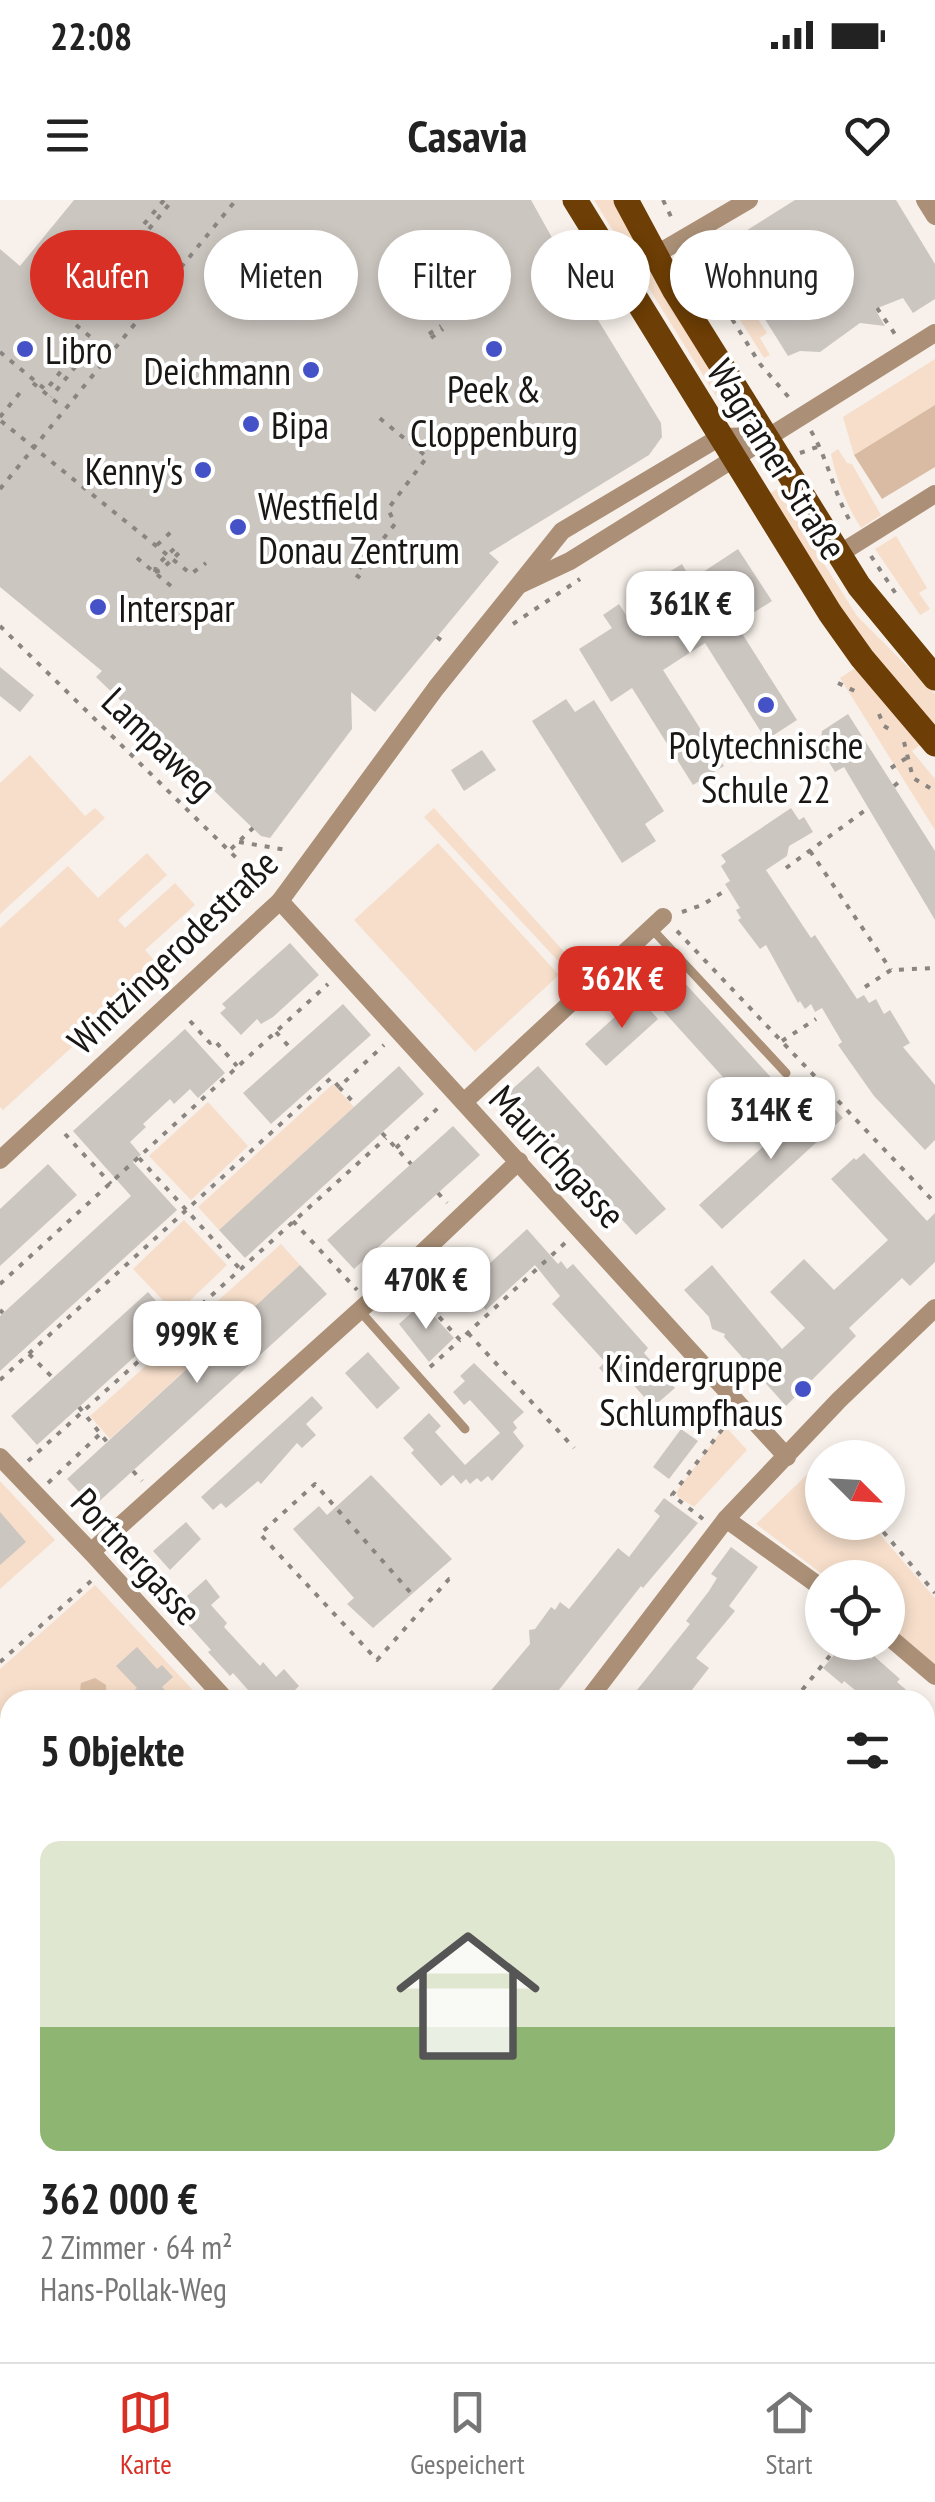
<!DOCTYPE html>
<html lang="de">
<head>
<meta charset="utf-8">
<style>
	body { margin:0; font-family:"PT Sans Narrow",sans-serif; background:#f2f2f2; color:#222; height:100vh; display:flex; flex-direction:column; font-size:38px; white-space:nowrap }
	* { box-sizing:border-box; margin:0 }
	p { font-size:32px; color:#767676 }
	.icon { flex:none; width:55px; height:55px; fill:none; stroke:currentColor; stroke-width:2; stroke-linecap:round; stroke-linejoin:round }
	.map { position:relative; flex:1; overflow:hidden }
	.side { position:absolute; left:0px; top:1490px; width:935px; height:672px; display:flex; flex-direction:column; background:#fff; border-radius:30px 30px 0 0; box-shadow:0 5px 15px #0003 }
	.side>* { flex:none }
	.hud { position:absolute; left:30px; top:30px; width:875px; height:90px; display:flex; gap:20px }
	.needle { width:65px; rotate:114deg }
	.fabs { position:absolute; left:805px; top:1240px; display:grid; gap:20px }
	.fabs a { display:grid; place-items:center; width:100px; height:100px; border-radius:50%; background:#fff; box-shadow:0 5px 15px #0003; font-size:50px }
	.price { position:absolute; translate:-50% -85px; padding:0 22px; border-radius:20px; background:#fff; color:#222; font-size:32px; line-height:65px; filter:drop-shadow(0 2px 5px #0008) }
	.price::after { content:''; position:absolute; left:50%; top:60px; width:30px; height:22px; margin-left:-15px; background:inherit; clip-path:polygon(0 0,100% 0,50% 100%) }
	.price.on { background:#d93025; color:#fff }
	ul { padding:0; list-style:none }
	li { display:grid; align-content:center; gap:20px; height:530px; padding:0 40px }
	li+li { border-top:2px solid #e0e0e0 }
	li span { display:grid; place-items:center; height:310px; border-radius:20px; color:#555 }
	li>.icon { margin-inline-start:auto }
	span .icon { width:180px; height:180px; fill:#fffc; stroke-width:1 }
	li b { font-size:42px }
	h2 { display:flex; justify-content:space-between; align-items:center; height:120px; padding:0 40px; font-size:42px }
	.tag { padding:0 35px; border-radius:45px; background:#fff; box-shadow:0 5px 15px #0003; font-size:35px; line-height:90px }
	.tag.on { background:#d93025; color:#fff }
	.status { display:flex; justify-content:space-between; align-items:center; height:70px; padding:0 50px; background:#fff; direction:ltr }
	.status svg { height:28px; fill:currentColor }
	header { display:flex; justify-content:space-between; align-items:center; height:130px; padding:0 40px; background:#fff; font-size:45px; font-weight:700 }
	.dock { display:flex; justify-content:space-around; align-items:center; height:140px; border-top:2px solid #e0e0e0; background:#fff; font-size:28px; color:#767676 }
	.dock a { display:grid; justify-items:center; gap:5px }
	.dock .on { color:#d93025 }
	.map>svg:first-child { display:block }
</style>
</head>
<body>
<div class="status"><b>22:08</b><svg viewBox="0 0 49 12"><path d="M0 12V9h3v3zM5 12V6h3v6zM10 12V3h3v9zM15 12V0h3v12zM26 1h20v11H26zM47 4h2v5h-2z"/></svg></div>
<header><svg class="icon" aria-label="menu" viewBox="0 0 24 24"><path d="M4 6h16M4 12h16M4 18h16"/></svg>Casavia<svg class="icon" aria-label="heart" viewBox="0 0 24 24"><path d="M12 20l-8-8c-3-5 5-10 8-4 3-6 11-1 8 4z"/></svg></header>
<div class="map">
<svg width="935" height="2162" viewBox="0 0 935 2162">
	<rect width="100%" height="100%" fill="#f8f1eb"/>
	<g fill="#f6deca">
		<path d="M594 0H615L728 194 716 196Z"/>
		<path d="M698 40 713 63 720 59 740 90 726 98 692 43Z"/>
		<path d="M743 96 767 133 760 138 770 155 764 158 730 104Z"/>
		<path d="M935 159V205L854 255 843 217Z"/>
		<path d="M838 249 847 263 852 264 881 315 861 328C846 304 837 281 831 254Z"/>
		<path d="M777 289 857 416 935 494V527L865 445 767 295Z"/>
		<path d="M896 336 927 388 919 393 930 409 920 415 875 349Z"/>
		<path d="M857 467 923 543 912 551 935 579V630L840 478Z"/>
		<path d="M30 555 85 616 95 608 105 618 0 714V583Z"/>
		<path d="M434 608 568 756 560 763 424 617Z"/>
		<path d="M438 643 559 775 475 852 354 720Z"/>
		<path d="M147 653 167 675 118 720 125 728 175 683 195 705 145 750 160 767 3 910 0 907V728L68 666 98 698Z"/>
		<path d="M333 884 354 907 219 1030 198 1007Z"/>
		<path d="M208 902 248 946 191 1000 149 956Z"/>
		<path d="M184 1020 227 1065 176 1114 133 1069Z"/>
		<path d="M281 1044 300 1065 110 1239 90 1216Z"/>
		<path d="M725 1226 747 1250 694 1307 677 1296V1291Z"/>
		<path d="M819 1263 822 1267V1322L870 1323 935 1398V1466L888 1425V1378L826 1377 756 1324Z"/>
		<path d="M0 1281 55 1340 0 1389Z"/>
		<path d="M95 1385 202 1500H10V1552L0 1541V1469Z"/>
		<path d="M315 2153H387L386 2162H310Z"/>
		<rect x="505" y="2153" width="43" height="9"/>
	</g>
	<path fill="#d8bba2" d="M935 205V267L882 299 854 255Z"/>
	<path fill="#dbbea5" d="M95 1478 106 1485 107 1500H79L81 1483Z"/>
	<g fill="#ccc6c0">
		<path d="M74 0H531L598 120 661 223 662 237 649 255 489 353 499 362 375 512 351 492 352 529 270 638 261 636 96 477 102 471 0 387V49L20 66Z"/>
		<path d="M795 0H896L935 64V99L913 113 903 98 875 109 885 126 860 123 820 152 800 151 788 156 748 92 761 84 742 54 750 49 741 34Z"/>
		<path d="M738 349 772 401 736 424 797 520 766 540 705 443 663 470 724 566 693 585 632 488 611 502 579 449 612 428 603 415 619 404 628 418 674 390 664 375 682 364 691 380Z"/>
		<path d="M0 467 34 495 20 512 0 496Z"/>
		<path d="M566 499 575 512 594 500 664 611 645 624 656 641 622 663 532 521Z"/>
		<path d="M848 514 935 651V720L844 567 835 572 820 547 822 531Z"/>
		<path d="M482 550 496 570 464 591 451 570Z"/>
		<path d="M791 608 799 620 804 617 813 632 789 646 787 656 766 670 811 738 815 735 857 799 864 795 869 803 876 799 884 814 890 810 910 843 903 847 935 885V940L925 950 874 896 838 845 842 842 822 808 815 812 811 804 805 809 800 801 798 803 766 745 760 749 738 720 741 718 736 710 740 708 725 684 730 681 721 666 726 662 721 655Z"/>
		<path d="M290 743 319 775 273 817 261 824 257 819 241 835 220 813 226 808 222 804Z"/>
		<path d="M682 780 777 884 751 908 656 803Z"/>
		<path d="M638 796 658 819 606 866 585 844Z"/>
		<path d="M343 804 371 835 271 924 243 893Z"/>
		<path d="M185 829 225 873 198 898 190 889 174 904 170 899 143 924 146 927 130 942 141 955 133 962 177 1010 0 1171V1116L131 996 73 931Z"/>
		<path d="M399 866 424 894 245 1058 219 1030Z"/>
		<path d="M538 866 666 1009 636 1035 508 893Z"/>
		<path d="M821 894 843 918 722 1029 699 1005Z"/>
		<path d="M453 926 480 955 354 1069 327 1040Z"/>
		<path d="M864 953 927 1021 935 1013V1062L910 1086 902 1078 849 1128 856 1136 786 1206 724 1137 725 1134 712 1129 709 1117 684 1090 712 1065 782 1149 805 1128 770 1092 804 1059 834 1090 888 1040 831 979 854 958 856 960Z"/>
		<path d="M48 964 77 995 0 1066V1009Z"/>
		<path d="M527 1029 558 1064 561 1061 567 1069 573 1064 648 1148 644 1153 675 1188 653 1207 622 1172 612 1181 599 1168 605 1162 552 1104 560 1096 535 1065 486 1110 464 1087Z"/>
		<path d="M300 1065 327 1094 93 1307 67 1279Z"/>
		<path d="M148 1092 174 1121 37 1245 11 1216Z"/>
		<path d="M422 1103 454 1138 429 1162 399 1124Z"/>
		<path d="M368 1152 400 1188 377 1209 345 1173Z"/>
		<path d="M474 1163 524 1212 513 1222 517 1228 513 1232 524 1246 492 1281 488 1276 481 1282 477 1278 470 1284 466 1279 461 1284 453 1275 441 1286 411 1253 414 1250 403 1238 429 1213 441 1226 435 1232 465 1265 500 1233 470 1200 464 1205 453 1192 465 1181 460 1176Z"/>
		<path d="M312 1196 323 1208 306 1224 316 1235 302 1248 297 1243 261 1284 258 1281 226 1308 221 1303 213 1310 201 1297Z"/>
		<path d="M681 1229 698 1241 669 1279 653 1267Z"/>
		<path d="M371 1275 452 1359 373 1428 347 1404 354 1398 293 1329 319 1306 327 1315Z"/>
		<path d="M664 1298 698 1323 643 1388 641 1386 551 1500H483L530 1444 529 1430 535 1429 551 1407 555 1410 560 1402 569 1409 618 1348 629 1357 660 1316 654 1311Z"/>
		<path d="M0 1312 26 1342 0 1365Z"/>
		<path d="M186 1322 201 1339 170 1370 153 1351Z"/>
		<path d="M731 1347 758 1367 729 1406 735 1411 696 1458 709 1468 684 1500H629L690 1424 686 1421 709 1391 717 1378 711 1374Z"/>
		<path d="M206 1379 220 1397 211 1405 227 1423 224 1427 260 1466 263 1462 276 1477 284 1469 299 1486 292 1493 298 1500H257L233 1473 230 1476 208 1452 211 1450 183 1419 187 1415 178 1404Z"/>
		<path d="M845 1442H852L871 1459 874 1456 900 1479 897 1482 918 1500H867L844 1481 842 1484 823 1468Z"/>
		<path d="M137 1447 157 1469 162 1465 173 1477 162 1487 174 1500H123L137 1488 116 1466Z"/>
	</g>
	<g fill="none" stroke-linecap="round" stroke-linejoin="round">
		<g stroke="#8a8581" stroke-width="4" stroke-dasharray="5 8" stroke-linecap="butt">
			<path d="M663 0 674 23"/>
			<path d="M144 24 164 0"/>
			<path d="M149 29 171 2"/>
			<path d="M691 53 760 164 792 201"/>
			<path d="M724 104 745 90"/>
			<path d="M877 108 897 137"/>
			<path d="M76 125 110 153"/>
			<path d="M429 134 441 126"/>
			<path d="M431 138 443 129"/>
			<path d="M0 152 46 190 73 156 79 162 51 197"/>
			<path d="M33 183 61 206"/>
			<path d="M0 217 23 189"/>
			<path d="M1 221 191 374 206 363"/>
			<path d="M811 231C829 261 834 296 853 326"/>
			<path d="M411 241 415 237 419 240"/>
			<path d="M800 253 820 246"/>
			<path d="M0 289 236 0"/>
			<path d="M157 345 172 331"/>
			<path d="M871 356 896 394"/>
			<path d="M137 358 177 391"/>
			<path d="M155 372 161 370 181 351"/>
			<path d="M155 372 156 366 176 347"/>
			<path d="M360 378 355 374 395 324 388 309 427 257 377 216"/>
			<path d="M513 424 580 379"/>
			<path d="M0 426 268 689"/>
			<path d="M437 437 442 441"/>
			<path d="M838 483 861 494"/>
			<path d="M879 514 884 526 894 532"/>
			<path d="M904 542 913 578 935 591"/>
			<path d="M891 568 908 557"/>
			<path d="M894 586 900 581"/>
			<path d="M239 642 287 650"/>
			<path d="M231 649 253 628"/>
			<path d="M810 651 891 770"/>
			<path d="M786 668 867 609"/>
			<path d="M682 712 702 705 728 689"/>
			<path d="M677 731 935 1003"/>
			<path d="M865 787 891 770 935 768"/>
			<path d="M190 821 210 843 214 840 237 866"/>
			<path d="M276 832 292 850"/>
			<path d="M782 841 816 819"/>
			<path d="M339 887 356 905"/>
			<path d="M382 933 411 964"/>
			<path d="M65 934 111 984"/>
			<path d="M396 948 440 906"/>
			<path d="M139 958 240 1069"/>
			<path d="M438 993 447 1003"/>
			<path d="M293 1021 357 1090"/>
			<path d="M0 1084 328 784"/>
			<path d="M413 1088 460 1140 565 1043"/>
			<path d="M0 1110 3 1113"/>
			<path d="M468 1133 574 1248"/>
			<path d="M29 1154 53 1178"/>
			<path d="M430 1167 460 1140"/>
			<path d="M0 1180 331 878 339 887 384 845"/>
			<path d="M79 1207 107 1242"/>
			<path d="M820 1258 822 1261"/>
			<path d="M28 1261 386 938"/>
			<path d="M133 1271 142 1281"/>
			<path d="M48 1283 100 1234"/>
			<path d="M703 1319 672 1295 727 1223"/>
			<path d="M875 1322 935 1393"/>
			<path d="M410 1392 315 1284 260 1334 377 1460 449 1379H456"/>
			<path d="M0 1462 91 1381"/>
			<path d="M794 1500 841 1442"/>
			<path d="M925 1711 935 1725"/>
			<path d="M0 1781 10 1792"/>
			<path d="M0 1852 10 1845"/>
			<path d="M925 1863 935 1856"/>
			<path d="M0 2056 10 2065"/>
			<path d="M10 2135 5 2141 10 2146"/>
			<path d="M18 2152 28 2162"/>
			<path d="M531 2152 532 2162"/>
			<path d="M649 2152V2162"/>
			<path d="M838 2152 846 2162"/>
			<path d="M383 2162 384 2152"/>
		</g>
		<g stroke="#ab9077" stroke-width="9">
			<path d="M651 728 786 873"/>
			<path d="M359 1110 465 1229"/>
			<path d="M751 2162 763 2152"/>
		</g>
		<g stroke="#ab9077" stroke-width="18">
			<path d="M925 0 935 16"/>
			<path d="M655 55 749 0"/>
			<path d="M839 354 935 294"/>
			<path d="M521 384 570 361 935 133"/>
			<path d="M280 701 787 1257"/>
			<path d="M464 902 663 717"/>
			<path d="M0 960 280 701 436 488 562 331 720 237 766 236"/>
			<path d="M0 1257 91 1352 226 1500"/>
			<path d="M726 1319 822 1388"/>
			<path d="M91 1352 400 1074 519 961"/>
			<path d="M888 1436 935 1476"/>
			<path d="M588 1500 726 1319 839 1200 935 1108"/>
			<path d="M0 1598 10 1609"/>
			<path d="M0 1993 10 1986"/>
			<path d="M925 2065 935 2058"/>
			<path d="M133 2152 134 2162"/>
			<path d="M498 2162V2152"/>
			<path d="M555 2162V2152"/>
		</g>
		<g stroke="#6d3e05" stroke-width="25">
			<path d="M575 0 830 413 862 458 935 544"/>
			<path d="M626 0 675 91 859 386 935 478"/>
		</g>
	</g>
	<g fill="#4552c7" stroke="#fff" stroke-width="4">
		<circle cx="25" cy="149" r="10"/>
		<circle cx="494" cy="149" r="10"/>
		<circle cx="311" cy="170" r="10"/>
		<circle cx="251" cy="224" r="10"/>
		<circle cx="203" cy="270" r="10"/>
		<circle cx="238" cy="327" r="10"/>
		<circle cx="98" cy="407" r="10"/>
		<circle cx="766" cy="505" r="10"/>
		<circle cx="803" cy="1189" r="10"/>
	</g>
	<g text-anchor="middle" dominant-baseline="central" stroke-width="8" stroke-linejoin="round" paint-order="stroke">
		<g font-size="38" fill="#191614" stroke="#fff" text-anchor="start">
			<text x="45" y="149">Libro</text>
			<text x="291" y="170" text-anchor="end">Deichmann</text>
			<text x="494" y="188" text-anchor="middle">Peek &amp;<tspan x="494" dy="44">Cloppenburg</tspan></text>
			<text x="271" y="224">Bipa</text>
			<text x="183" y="270" text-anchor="end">Kenny's</text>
			<text x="258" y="305">Westfield<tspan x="258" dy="44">Donau Zentrum</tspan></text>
			<text x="118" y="407">Interspar</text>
			<text x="766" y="544" text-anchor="middle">Polytechnische<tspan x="766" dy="44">Schule 22</tspan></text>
			<text x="783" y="1167" text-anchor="end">Kindergruppe<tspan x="783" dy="44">Schlumpfhaus</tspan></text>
		</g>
		<g font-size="38" fill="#191614" stroke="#fff">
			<text transform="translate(778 259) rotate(58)">Wagramer Straße</text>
			<text transform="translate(160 543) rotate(44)">Lampaweg</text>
			<text transform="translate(172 751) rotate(-44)">Wintzingerodestraße</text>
			<text transform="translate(558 956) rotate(47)">Maurichgasse</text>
			<text transform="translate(137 1356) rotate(47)">Portnergasse</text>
		</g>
	</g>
</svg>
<div class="fabs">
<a><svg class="needle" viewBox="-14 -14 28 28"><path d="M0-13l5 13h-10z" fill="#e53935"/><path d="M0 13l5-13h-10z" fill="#767676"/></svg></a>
<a><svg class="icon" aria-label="locate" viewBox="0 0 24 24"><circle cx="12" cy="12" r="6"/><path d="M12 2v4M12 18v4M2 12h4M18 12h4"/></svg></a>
</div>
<b class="price" style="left:690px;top:456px">361K €</b>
<b class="price on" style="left:622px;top:831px">362K €</b>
<b class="price" style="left:771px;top:962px">314K €</b>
<b class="price" style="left:426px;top:1132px">470K €</b>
<b class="price" style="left:197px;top:1186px">999K €</b>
<div class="hud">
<a class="tag on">Kaufen</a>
<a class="tag">Mieten</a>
<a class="tag">Filter</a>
<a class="tag">Neu</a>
<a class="tag">Wohnung</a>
</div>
<section class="side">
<h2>5 Objekte<svg class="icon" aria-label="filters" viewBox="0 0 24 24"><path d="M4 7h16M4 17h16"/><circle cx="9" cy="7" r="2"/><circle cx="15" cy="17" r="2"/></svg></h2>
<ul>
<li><span style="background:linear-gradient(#dfe7d0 60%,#8fb573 0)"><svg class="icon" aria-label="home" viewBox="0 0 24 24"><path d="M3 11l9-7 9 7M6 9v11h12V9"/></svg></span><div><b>362 000 €</b><p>2 Zimmer · 64 m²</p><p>Hans-Pollak-Weg</p></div></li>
</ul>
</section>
</div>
<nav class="dock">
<a class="on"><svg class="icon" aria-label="map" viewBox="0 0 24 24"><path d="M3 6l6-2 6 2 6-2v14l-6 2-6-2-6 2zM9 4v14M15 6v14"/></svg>Karte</a>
<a><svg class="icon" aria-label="saved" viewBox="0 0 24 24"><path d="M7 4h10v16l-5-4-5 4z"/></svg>Gespeichert</a>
<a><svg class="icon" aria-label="home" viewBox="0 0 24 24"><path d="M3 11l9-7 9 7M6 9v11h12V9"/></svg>Start</a>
</nav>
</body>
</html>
